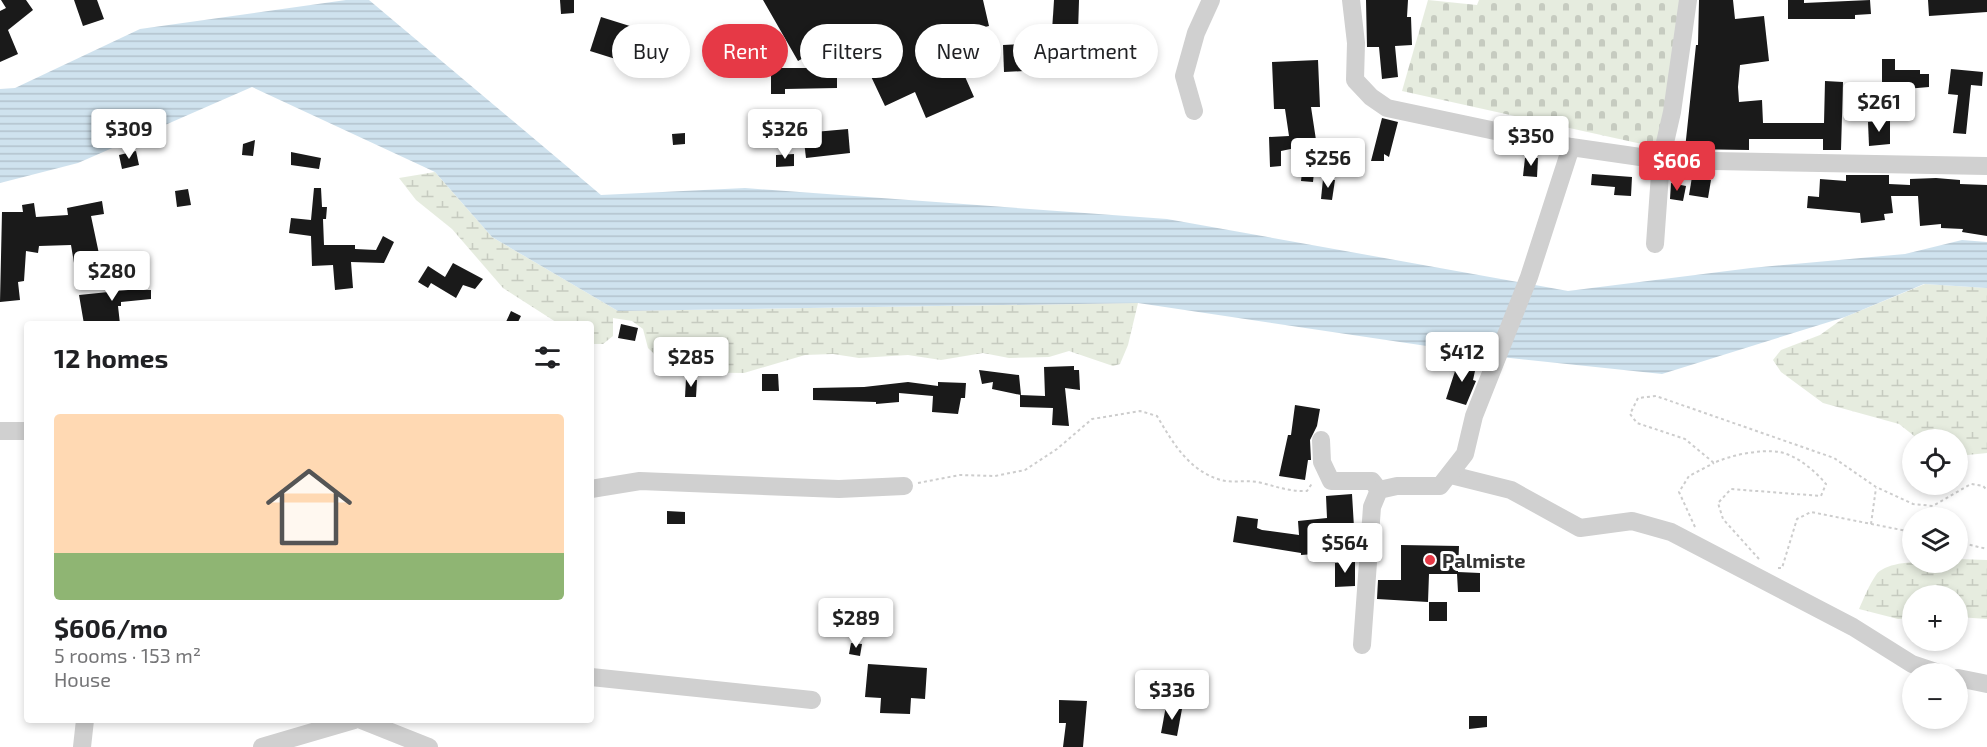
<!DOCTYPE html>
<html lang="en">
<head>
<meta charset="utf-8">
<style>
	body { margin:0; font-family:"Exo 2",sans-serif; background:#f2f2f2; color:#202124; height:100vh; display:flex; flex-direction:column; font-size:22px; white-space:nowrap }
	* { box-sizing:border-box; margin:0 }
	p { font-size:20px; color:#757577 }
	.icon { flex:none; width:33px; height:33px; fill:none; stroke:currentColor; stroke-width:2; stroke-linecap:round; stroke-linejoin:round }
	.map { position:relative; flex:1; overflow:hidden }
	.details { position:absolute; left:24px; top:321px; width:570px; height:402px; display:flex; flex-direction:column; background:#fff; border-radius:6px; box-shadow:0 3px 9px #0003 }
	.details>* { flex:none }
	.top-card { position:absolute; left:612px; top:24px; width:570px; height:54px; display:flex; gap:12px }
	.buttons { position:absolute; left:1902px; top:429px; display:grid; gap:12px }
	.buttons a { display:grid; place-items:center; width:66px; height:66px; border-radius:50%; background:#fff; box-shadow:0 3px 9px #0003; font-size:30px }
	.price { position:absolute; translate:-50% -51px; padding:0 14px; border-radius:6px; background:#fff; color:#222; font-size:20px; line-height:39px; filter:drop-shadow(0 2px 3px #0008) }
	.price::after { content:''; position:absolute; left:50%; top:36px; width:18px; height:14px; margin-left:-9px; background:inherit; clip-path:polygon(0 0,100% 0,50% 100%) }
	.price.active { background:#e63946; color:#fff }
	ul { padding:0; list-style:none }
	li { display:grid; align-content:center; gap:12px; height:318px; padding:0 30px }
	li span { display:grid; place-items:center; height:186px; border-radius:6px; color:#555 }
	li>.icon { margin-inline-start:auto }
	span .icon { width:108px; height:108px; fill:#fffc; stroke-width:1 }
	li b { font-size:26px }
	h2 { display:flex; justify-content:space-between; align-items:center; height:72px; padding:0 30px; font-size:26px }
	.chip { padding:0 21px; border-radius:27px; background:#fff; box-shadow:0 3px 9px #0003; font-size:21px; line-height:54px }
	.chip.active { background:#e63946; color:#fff }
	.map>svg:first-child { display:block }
</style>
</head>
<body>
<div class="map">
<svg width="1987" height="747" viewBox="0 0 1987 747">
	<defs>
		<pattern id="wetland-marsh" width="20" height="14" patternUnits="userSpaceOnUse" patternTransform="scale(1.5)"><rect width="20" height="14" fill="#e6ecdf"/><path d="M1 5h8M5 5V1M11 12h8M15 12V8" fill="none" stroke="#c6cbc0"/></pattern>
		<pattern id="cemetery-stones" width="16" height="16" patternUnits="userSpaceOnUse" patternTransform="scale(1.5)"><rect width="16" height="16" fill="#e6ecdf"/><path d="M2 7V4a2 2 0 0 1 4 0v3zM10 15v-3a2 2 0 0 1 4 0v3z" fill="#c6cbc0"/></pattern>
		<pattern id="water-rules" width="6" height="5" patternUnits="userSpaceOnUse" patternTransform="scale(1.5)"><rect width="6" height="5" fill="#cfe2ee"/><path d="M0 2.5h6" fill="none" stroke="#b2c2cd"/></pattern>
	</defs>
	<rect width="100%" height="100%" fill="#fff"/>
	<g fill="url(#wetland-marsh)">
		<path d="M435 172 492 237 618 311 1138 303 1128 345 1120 364 1113 366 1069 351 1049 357 1009 358 983 353 941 360 908 355 859 358 833 354 805 355 744 373 673 372 648 348 643 329 632 321 613 318V336L603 344H591V324H559L503 288 452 229 416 200 399 178Z"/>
		<path d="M1925 284 1987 288V453L1958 456V440L1918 439 1899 424 1823 403 1781 372 1773 360 1781 350 1820 335 1845 317Z"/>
		<path d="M1958 559 1987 560V619L1958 617V596H1912V618L1898 619 1859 609C1864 598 1869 585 1876 575 1888 558 1938 562 1958 562Z"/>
	</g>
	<path fill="url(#cemetery-stones)" d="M1428 0 1477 5 1479 0H1680L1660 148 1402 91Z"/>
	<path fill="url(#water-rules)" d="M346 0H369L601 195 745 188 1167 219 1568 291 1751 268 1905 254 1962 240 1987 242V288L1924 284 1845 317 1662 374 1501 357 1138 303 618 311 492 237 435 172 252 87 78 163 0 183V89L15 88 140 29Z"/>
	<g fill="#1a1a1a">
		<path d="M1 0H26L33 10 8 30 18 54 0 62V11L6 8Z"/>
		<path d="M74 0H97L104 19 83 26Z"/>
		<path d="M560 0H574V13L561 14Z"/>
		<path d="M763 0H983L989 26 947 36 974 97 926 118 915 92 885 106 850 32 798 61Z"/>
		<path d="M1054 0H1079L1078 32 1052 31Z"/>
		<path d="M1366 0H1408L1407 17H1411L1412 45 1395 46 1398 77 1382 79 1379 47H1367Z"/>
		<path d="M1699 0H1733L1735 19 1764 16 1769 61 1740 65 1738 87 1739 102 1762 100 1763 123H1824L1825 81 1843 82 1841 150H1823V139H1749V150L1685 149 1696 45H1698Z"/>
		<path d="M1788 0H1804V3L1870 0 1871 14 1855 15V19H1788Z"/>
		<path d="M1928 0H1987V12L1929 16Z"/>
		<path d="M601 17 649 32 638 66 590 51Z"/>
		<path d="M1023 44 1024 71 1004 72 1003 45Z"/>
		<path d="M1882 59H1895V70H1920V74H1929V87L1906 89V86L1889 87V82H1882Z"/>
		<path d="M1318 60 1320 107H1311L1316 140 1336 141 1335 155 1316 153 1313 182 1301 181 1305 146 1281 151V166L1270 167 1269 137 1289 136 1285 109H1274L1272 62Z"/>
		<path d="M771 68H837V88L785 89V94H771Z"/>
		<path d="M1951 69 1983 72 1982 86 1971 85 1966 134 1953 133 1958 95 1948 94Z"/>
		<path d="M1382 118 1398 122 1389 157 1384 154V161H1371Z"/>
		<path d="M1890 121V144L1869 146 1868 122Z"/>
		<path d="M848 129 850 153 806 158 803 133Z"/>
		<path d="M685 133V144L673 145 672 134Z"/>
		<path d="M255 140 253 156 242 155 243 144Z"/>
		<path d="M136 151 139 165 122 169 119 155Z"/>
		<path d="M291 152 321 158 319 169 291 165Z"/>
		<path d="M794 154V166L776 167V155Z"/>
		<path d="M1525 158H1538L1537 177 1523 176Z"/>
		<path d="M1592 174 1632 177 1631 196 1614 195 1615 187 1591 185Z"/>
		<path d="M1846 175H1889V184L1910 185V179L1936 178 1960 180V184L1987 185V236L1962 232 1963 229 1941 228V224L1920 226 1918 196H1891L1893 213 1884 214 1885 220 1861 223 1860 213 1807 208 1808 196 1819 197 1820 179 1846 181Z"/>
		<path d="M1692 177 1711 180 1708 198 1689 195Z"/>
		<path d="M1323 179 1335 180 1332 200 1321 199Z"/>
		<path d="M1671 183 1686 186 1683 201 1670 199Z"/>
		<path d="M314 188H321L322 207H327L326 219H323L324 245H355V249L376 250 383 236 394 242 384 263 351 262 353 288 335 290 333 265 312 266 311 236 289 233 291 218 311 220Z"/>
		<path d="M188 189 191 205 177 207 175 191Z"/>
		<path d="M102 201 104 214 91 216 102 268 75 269 71 245 39 246 38 253 26 251 24 281 18 282 20 300 0 302 2 212H23L22 205 34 203 36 217 68 215 67 208Z"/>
		<path d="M453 263 483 279 475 289 463 285 456 298 431 283 428 288 418 282 428 266 445 277Z"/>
		<path d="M139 271 141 290H151V299L121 302V306H118L120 324H84L79 295 128 290 127 272Z"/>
		<path d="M511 311 521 316 517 324H505Z"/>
		<path d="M621 324 638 328 635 341 618 338Z"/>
		<path d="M1463 358 1475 362 1472 370 1475 371 1473 380 1476 381 1466 405 1446 399 1457 365 1461 367Z"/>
		<path d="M1074 366V370H1079L1080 390 1065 388 1069 426 1052 425 1053 408 1020 407V395L1045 396 1044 367Z"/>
		<path d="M979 370 1019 375 1021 395 992 389 993 382 982 384Z"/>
		<path d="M762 374H778L779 391H762Z"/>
		<path d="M686 379 697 380 696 397H685Z"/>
		<path d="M908 382 938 386V382L966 383 965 398H961L958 414 932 412 933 396 899 393V402L876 404V402L813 400V388L864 387Z"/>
		<path d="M1295 405 1320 409 1317 426 1310 440 1311 460H1308L1305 480 1279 476 1288 435H1291Z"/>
		<path d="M1352 494 1354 527 1349 528 1350 538 1314 541 1315 554 1301 555V553L1233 542 1237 516 1258 519 1257 528 1262 530 1299 535 1298 521 1327 518 1326 496Z"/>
		<path d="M667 511 685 512V524H667Z"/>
		<path d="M1401 545 1459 546 1458 572 1480 573V592H1458L1457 574H1429L1428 602 1377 599 1378 580H1401Z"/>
		<path d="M1355 562V586L1335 587V563Z"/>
		<rect x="1429" y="602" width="18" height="19"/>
		<path d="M851 643 862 644 860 656 849 654Z"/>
		<path d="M868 664 927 668 925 699 911 698 910 714 880 713 881 698 865 697Z"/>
		<path d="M1059 700 1087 701 1083 747H1063L1066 723H1059Z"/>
		<path d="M1166 706 1182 709 1177 736 1161 733Z"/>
		<path d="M1469 716H1487V727L1469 729Z"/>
	</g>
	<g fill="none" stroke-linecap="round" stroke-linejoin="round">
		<g stroke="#cdcdcd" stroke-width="2" stroke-dasharray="3 3" stroke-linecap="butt">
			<path d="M918 483 960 475 995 476 1025 470 1057 449 1092 419 1140 411 1157 416C1173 443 1189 471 1221 480 1232 483 1246 480 1258 482 1275 486 1289 492 1307 491L1313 482"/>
			<path d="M1871 524 1876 488"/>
			<path d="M1695 527 1679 492 1689 476 1714 463"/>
			<path d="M1958 542 1987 549"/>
			<path d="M1759 559 1723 519 1718 503 1731 489 1821 496 1826 484C1815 471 1797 455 1779 452 1761 449 1730 455 1714 463L1685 439 1637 423 1630 414 1638 398 1656 396 1834 458 1876 487 1913 504 1933 506 1971 484 1983 486 1987 490"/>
			<path d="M1778 568H1782L1797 519 1811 512 1912 532"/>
		</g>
		<g stroke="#d0d0d0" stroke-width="18">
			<path d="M1351 0 1356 43 1355 80 1371 97 1387 108 1571 147"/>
			<path d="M1194 111 1184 76 1196 33 1211 0"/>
			<path d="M1655 244 1661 160 1672 112 1688 0"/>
			<path d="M0 431H27"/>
			<path d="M1321 440 1322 462 1331 481H1372L1379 490"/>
			<path d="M1451 475 1511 490 1580 528 1632 521 1671 532 1853 627 1912 664 1942 674"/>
			<path d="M591 489 640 481 839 489 904 486"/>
			<path d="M1362 645 1372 507 1379 490 1397 486H1440L1465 454 1474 416 1529 277 1571 147 1661 160 1987 166"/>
			<path d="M591 677 812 700"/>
			<path d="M1958 678 1987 684"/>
			<path d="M361 720 429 747"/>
			<path d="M82 747 85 720"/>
			<path d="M262 747 354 720"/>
		</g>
	</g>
	<circle fill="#e63946" stroke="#fff" stroke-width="2" cx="1430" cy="560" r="6"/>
	<g text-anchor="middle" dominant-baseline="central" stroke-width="6" stroke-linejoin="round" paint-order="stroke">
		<g font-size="20" font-weight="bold" fill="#333" stroke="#fff" text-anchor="start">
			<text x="1442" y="560">Palmiste</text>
		</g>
	</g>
</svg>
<div class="buttons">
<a><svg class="icon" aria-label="locate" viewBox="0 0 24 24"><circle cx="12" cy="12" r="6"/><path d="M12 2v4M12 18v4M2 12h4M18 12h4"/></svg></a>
<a><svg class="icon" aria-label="layers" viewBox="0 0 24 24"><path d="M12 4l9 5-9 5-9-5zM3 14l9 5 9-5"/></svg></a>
<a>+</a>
<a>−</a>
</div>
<b class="price" style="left:1879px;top:133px">$261</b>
<b class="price" style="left:129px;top:160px">$309</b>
<b class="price" style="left:785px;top:160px">$326</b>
<b class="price" style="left:1531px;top:167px">$350</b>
<b class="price" style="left:1328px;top:189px">$256</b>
<b class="price active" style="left:1677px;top:192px">$606</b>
<b class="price" style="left:112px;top:302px">$280</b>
<b class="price" style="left:1462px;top:383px">$412</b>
<b class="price" style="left:691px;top:388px">$285</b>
<b class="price" style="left:1345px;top:574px">$564</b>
<b class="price" style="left:856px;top:649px">$289</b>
<b class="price" style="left:1172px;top:721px">$336</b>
<div class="top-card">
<a class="chip">Buy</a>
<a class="chip active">Rent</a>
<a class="chip">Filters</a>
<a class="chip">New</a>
<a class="chip">Apartment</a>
</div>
<section class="details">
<h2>12 homes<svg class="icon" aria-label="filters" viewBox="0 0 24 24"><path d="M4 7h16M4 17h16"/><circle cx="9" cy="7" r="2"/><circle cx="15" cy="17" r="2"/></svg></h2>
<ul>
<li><span style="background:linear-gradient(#ffd9b3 75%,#8fb573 0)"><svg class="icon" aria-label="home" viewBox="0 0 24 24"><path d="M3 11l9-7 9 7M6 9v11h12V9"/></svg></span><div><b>$606/mo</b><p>5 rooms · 153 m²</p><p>House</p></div></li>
</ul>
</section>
</div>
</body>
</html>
